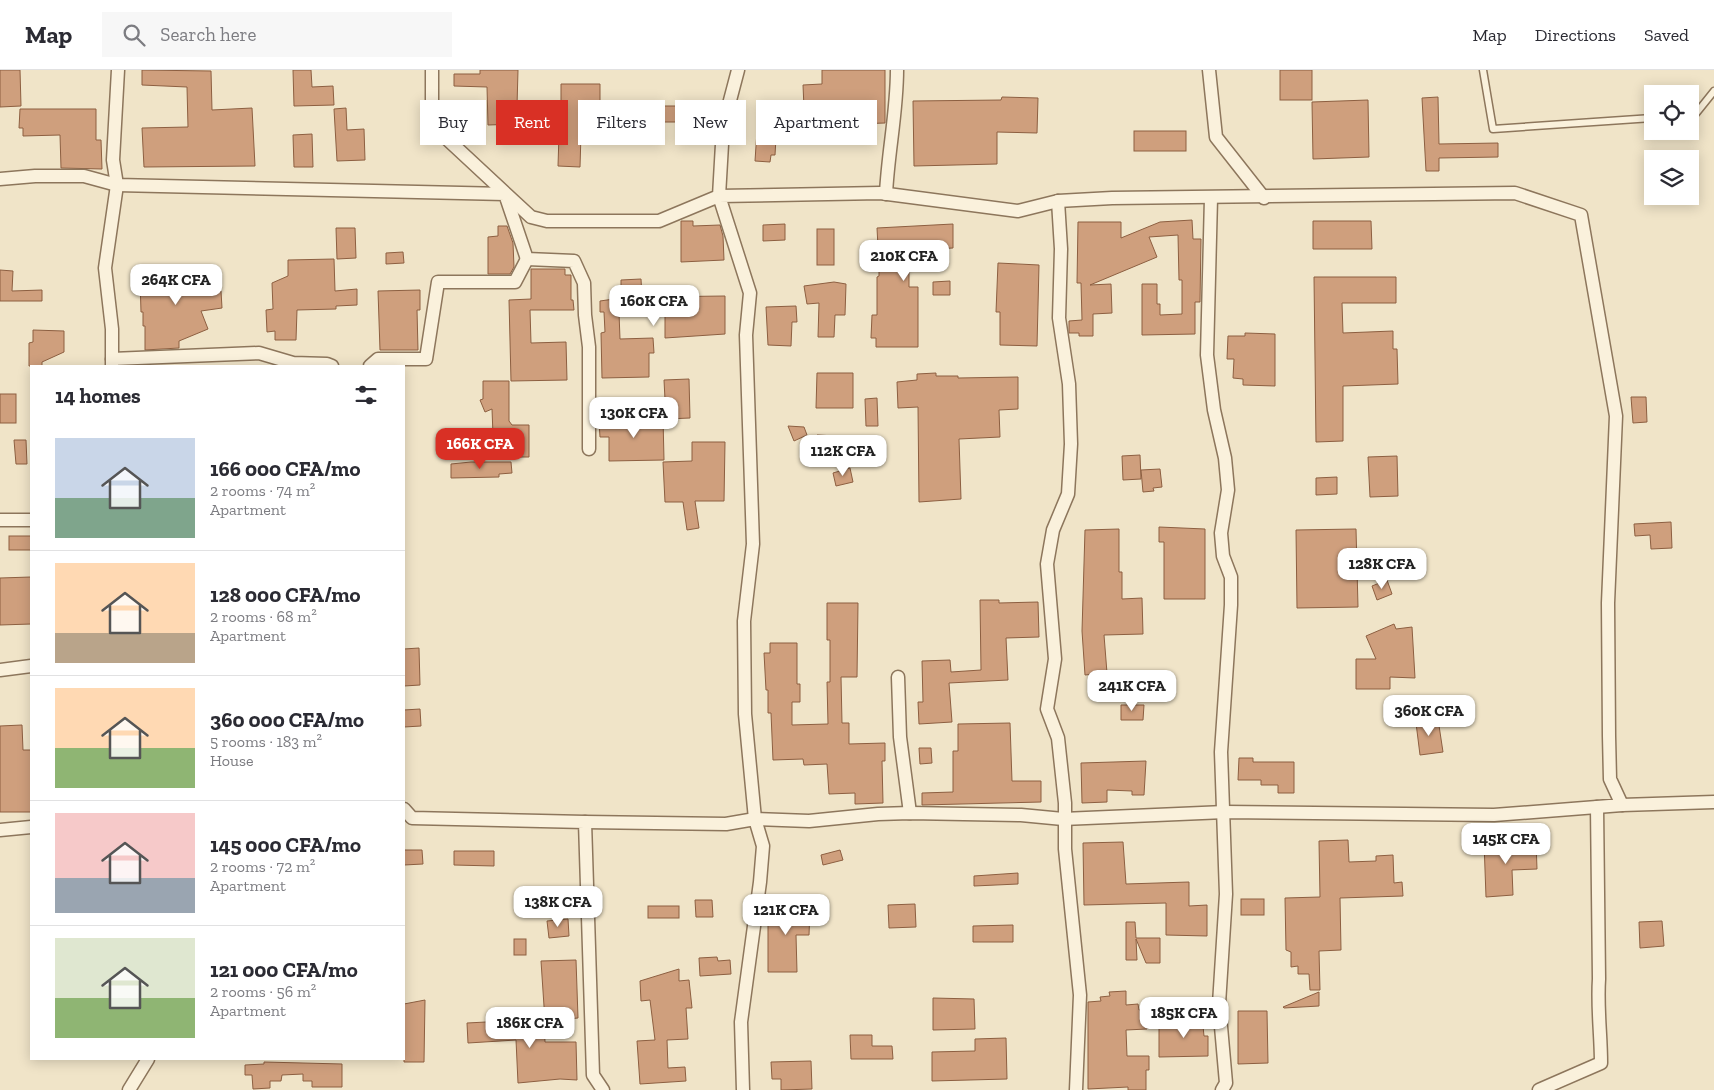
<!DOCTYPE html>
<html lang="en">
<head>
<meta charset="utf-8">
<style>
	body { margin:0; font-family:"Zilla Slab",serif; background:#f7f7f7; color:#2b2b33; height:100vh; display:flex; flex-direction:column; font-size:19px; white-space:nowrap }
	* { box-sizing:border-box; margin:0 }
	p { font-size:16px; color:#7c7c81 }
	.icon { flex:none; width:28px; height:28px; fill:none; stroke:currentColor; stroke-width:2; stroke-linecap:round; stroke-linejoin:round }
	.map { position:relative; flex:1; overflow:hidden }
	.side { position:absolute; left:30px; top:295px; width:375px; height:695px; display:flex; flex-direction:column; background:#fff; border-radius:0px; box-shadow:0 2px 12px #0003 }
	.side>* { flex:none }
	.banner { position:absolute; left:420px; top:30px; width:475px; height:45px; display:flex; gap:10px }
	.fabs { position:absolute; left:1644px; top:15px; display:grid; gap:10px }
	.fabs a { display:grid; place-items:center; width:55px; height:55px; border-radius:0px; background:#fff; box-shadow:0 2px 12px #0003; font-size:25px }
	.price { position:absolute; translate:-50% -42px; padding:0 11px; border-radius:10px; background:#fff; color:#222; font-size:16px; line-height:32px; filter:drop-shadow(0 1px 2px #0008) }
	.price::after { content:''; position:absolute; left:50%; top:30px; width:15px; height:11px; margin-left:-8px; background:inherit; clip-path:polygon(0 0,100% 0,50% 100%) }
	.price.selected { background:#d93025; color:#fff }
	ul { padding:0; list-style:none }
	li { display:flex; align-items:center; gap:15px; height:125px; padding:0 25px }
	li+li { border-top:1px solid #e1e1e2 }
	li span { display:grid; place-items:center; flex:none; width:140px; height:100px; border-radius:0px; color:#555 }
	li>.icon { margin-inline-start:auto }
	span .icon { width:60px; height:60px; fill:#fffc; stroke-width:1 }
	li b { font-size:21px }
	h2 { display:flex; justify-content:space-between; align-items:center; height:60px; padding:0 25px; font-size:21px }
	.pill { padding:0 18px; border-radius:0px; background:#fff; box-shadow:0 2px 12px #0003; font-size:18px; line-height:45px }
	.pill.selected { background:#d93025; color:#fff }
	header { display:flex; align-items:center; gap:30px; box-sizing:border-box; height:70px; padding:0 25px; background:#fff; border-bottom:1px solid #e1e1e2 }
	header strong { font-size:24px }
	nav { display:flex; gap:28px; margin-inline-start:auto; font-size:18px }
	.search { width:350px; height:45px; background:#f7f7f7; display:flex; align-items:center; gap:12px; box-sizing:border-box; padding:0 18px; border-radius:0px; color:#7c7c81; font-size:19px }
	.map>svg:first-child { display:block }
</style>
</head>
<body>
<header>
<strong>Map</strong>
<div class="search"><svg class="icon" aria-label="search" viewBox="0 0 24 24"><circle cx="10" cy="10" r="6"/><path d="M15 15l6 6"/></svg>Search here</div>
<nav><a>Map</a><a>Directions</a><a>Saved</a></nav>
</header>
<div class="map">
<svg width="1714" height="1020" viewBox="0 0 1714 1020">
	<rect width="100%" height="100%" fill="#f0e4c8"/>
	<g fill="#cf9f7d" stroke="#8d5f41">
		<path d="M0 0H20L21 36 0 37Z"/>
		<path d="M142 0 211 1 212 40 252 38 255 96 144 97 142 58 188 57 187 17 142 15Z"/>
		<path d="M293 0H311L312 17 333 16 334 35 294 36Z"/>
		<path d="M480 0H518L517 36H561V14H600V64H581L580 97 558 96 559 64H518V54L488 55 487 17 454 16V4H480Z"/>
		<path d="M822 0H885V53L824 55 823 37 804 38 803 15 822 14Z"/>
		<rect x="1280" y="0" width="32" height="30"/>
		<path d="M1002 27 1038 28 1037 63 997 62V94L914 96 913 31 1001 30Z"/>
		<path d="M1438 27 1439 74 1498 73V87L1439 88V101H1426L1422 28Z"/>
		<path d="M1368 30 1369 87 1313 89 1312 32Z"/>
		<path d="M759 31H767V52H787V67L776 68 775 85H771L770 92 755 91Z"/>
		<rect x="640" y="36" width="36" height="16"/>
		<path d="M346 38 347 60 364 59 365 90 337 91 334 39Z"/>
		<path d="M20 39H96V70H101L102 99 61 98 60 65 23 66V58H19Z"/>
		<rect x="1134" y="61" width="52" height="20"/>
		<path d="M312 64 313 97H294L293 65Z"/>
		<path d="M1192 150 1193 169H1201L1200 232H1195V264L1142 265V214H1157V234H1160V245L1182 244V210H1179L1178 165 1149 167 1157 187 1090 215 1111 214 1112 243 1093 244V266H1079V263H1069V251L1082 250 1081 213H1077L1078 152H1121V168L1160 152Z"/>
		<path d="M681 151H693V156L720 155 723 166 724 190 681 192Z"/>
		<path d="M1313 151H1371L1372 179H1313Z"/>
		<path d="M785 154V170L763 171V155Z"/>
		<path d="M953 154V178L934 179 933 195 909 194V217H918V277H876V268H871L872 245H877V207L879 206V201L894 200 893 176 878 177 877 158Z"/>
		<path d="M498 156H507L513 173 514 197 510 204H488V167L498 166Z"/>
		<path d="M336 158H355L356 188 337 189Z"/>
		<rect x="817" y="159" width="17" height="36"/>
		<path d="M403 182 404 193 386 194V183Z"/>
		<path d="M334 189 335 221 357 219V235L336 236V239L297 240 296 270H275V261L267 262 266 240 273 239 272 213 288 206V190Z"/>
		<path d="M998 193 1039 195 1037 276 1000 275V242H996Z"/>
		<path d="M531 199H565V205H571V230H573L574 240H530L531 273 566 272 567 310 511 311 509 230 531 229Z"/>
		<path d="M0 200 13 201 12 221 42 220V231H0Z"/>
		<path d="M213 201V221H221L222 238 201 241 208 259 179 271V278L145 280V256H143V242H141L140 208 154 207V202Z"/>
		<path d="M1314 207H1396V233H1342L1343 263 1393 261V279H1397L1398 314 1343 316V371L1316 372Z"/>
		<path d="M641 209 642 227 725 226V264L665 268V242L619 243 620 269 653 268 654 283H649V307L602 308 601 263 605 262 604 242H600V231L621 228V210Z"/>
		<path d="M950 211V225H933V212Z"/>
		<path d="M834 212 846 214 845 245H835L834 267H818L819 233 807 234 804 216Z"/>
		<path d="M420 220V240H417L418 280H380L378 221Z"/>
		<path d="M796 236 797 252H792L791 276 768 275 766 237Z"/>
		<path d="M33 260 64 261V282L42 292V296H29V273L33 272Z"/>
		<path d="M1245 263 1275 264V316L1243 315V309L1233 308 1234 289H1227L1228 266H1245Z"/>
		<path d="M817 303H853V338H816Z"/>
		<path d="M936 303V306H958V308L1018 307V339L999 340 1000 367 959 369 961 429 919 432 918 337 898 338 897 312 917 310V304Z"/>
		<path d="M689 309 690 348 666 349 664 310Z"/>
		<path d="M483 311H509V351L512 355H529V387H503V365H493L492 339 485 342 480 330 483 329Z"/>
		<rect x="0" y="324" width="16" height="29"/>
		<path d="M1631 327H1646L1647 352 1633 353Z"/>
		<path d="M877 328 878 356H866L865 329Z"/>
		<path d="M663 348 664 390 609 391V367H600L599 351Z"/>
		<path d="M788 356 804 357 807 365 794 371Z"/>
		<path d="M817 365 836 366 835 388H816Z"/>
		<path d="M14 370H26L27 394H16Z"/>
		<path d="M692 372H725L724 431H695L699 458 687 460 683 432H665L663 392 692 391Z"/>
		<path d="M1140 385 1141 409 1123 410 1122 386Z"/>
		<path d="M1397 386 1398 426 1370 427 1368 387Z"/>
		<path d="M471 392H511L512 403 499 404V407L451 408V394Z"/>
		<path d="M850 398 853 412 836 416 833 403Z"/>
		<path d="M1160 399 1162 417 1153 418 1154 421 1143 422 1141 400Z"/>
		<path d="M1337 407V424L1316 425V408Z"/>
		<path d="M1671 452 1672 478 1651 479 1650 465 1635 466 1634 454Z"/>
		<path d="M1159 457 1205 459V529H1164V472H1159Z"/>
		<path d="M1119 459V502H1122V529L1142 528 1143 564 1104 565 1107 603 1085 605 1082 561 1085 460Z"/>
		<path d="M1356 459 1358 537 1297 538 1296 460Z"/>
		<rect x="9" y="466" width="22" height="14"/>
		<path d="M31 507V554L0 555V508Z"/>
		<path d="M1387 510 1392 524 1377 530 1372 516Z"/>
		<path d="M980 530H999V533L1038 532 1039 567 1006 568 1008 610 949 613 952 652 919 654 918 632H923L922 591 950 590 951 602 981 600Z"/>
		<path d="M827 533H858L857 607H841L842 653H849V674L885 673V691H882L883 733 855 734V723L829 724 827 694 804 695 803 689 773 690 771 643H768V620H766L764 583H770V573H797V614H800V632H792V655L828 654 827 612H830V570H827Z"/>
		<path d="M1394 554 1396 559 1412 557 1415 608 1390 607V619H1356V589H1376L1366 566Z"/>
		<path d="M419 578 420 615 404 616V579Z"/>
		<path d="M1121 635H1144L1143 650H1121Z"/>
		<path d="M420 639 421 656 404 657V640Z"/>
		<path d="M1438 649 1443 682 1420 685 1416 653Z"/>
		<path d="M1010 653 1012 711H1041V732L922 735V723L953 722V681H958V654Z"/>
		<path d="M22 655 23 680H31V742H0V656Z"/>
		<path d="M919 678H931L932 693 920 694Z"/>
		<path d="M1239 688H1253V692H1294V723H1278V715H1261V710H1238Z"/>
		<path d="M1146 691 1144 725H1132V721L1107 720V732L1082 733 1081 693Z"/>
		<path d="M1348 770 1349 792 1376 791V786L1393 785 1394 813 1402 812 1403 826 1340 828 1341 880 1319 881 1320 920H1310L1309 904H1298V896L1291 897V882L1286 880 1285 828 1320 827 1319 771Z"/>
		<path d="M1510 770 1511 773 1536 772 1537 799 1512 800 1513 825 1486 827 1484 772Z"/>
		<path d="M1123 772 1126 814 1189 812V836L1207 835V866L1166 865V833L1084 835 1083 773Z"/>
		<path d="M404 780H422L423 794 404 795Z"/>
		<path d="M840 780 843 790 823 795 821 785Z"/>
		<path d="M454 781H494V796L454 795Z"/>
		<path d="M1018 803V814L974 816V806Z"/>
		<rect x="1241" y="829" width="23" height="16"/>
		<path d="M695 830H712L713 847H696Z"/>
		<path d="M915 834 916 857 889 858 888 835Z"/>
		<rect x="648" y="836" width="31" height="12"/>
		<path d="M768 836 810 838 809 865H796L797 902H768Z"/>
		<path d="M568 849 569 866 549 868 547 851Z"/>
		<path d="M1662 851 1664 876 1640 878 1639 852Z"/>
		<path d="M1126 852H1135L1136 868H1160V893H1146L1136 869 1137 890H1126Z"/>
		<path d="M1013 855V872H973V856Z"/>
		<rect x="514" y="869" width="12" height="16"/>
		<path d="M717 887 718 891 730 890 731 904 700 906 699 888Z"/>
		<path d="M576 890 578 948 545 951 541 891Z"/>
		<path d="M679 899V911L689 910 692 938H686L688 969 667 970 668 998 685 997 686 1011 640 1014 637 971 655 970 650 930 641 931 640 911Z"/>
		<path d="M1126 921V935L1138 934 1139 940 1146 939 1147 959 1126 960 1127 986H1149V1000H1146V1020H1128V1017L1088 1019V932L1101 931 1100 927 1110 926 1109 922Z"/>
		<path d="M1319 922V936L1284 938 1283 937Z"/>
		<path d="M933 928 974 929 975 959 933 960Z"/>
		<path d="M425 930 424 992H404V934Z"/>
		<path d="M1238 941H1267L1268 993 1238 994Z"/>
		<path d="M1202 946 1204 966H1208V986L1159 987V958L1178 957V948Z"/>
		<path d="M544 949 545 972H576L577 1010 560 1009 518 1013 516 970 468 973 467 953Z"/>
		<path d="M850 965H872V976H892L893 989H851Z"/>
		<path d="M1006 968 1007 1009 932 1011V982L975 981V969Z"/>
		<path d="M811 991 812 1019 781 1020V1009H772L771 992Z"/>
		<path d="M264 992 342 994V1017H312V1011H303V1004L282 1005 281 1011H270V1018L253 1019 252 1005H245V995L264 994Z"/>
	</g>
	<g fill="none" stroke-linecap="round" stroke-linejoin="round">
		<g stroke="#8d765c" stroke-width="9">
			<g id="service">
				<path d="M1483 0 1493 59 1652 48"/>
				<path d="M1690 46H1694L1714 21"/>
			</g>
		</g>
		<g stroke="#8d765c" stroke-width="15">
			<g id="minor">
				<path d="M432 0V55L531 147 547 151H659L719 126 880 123 1018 141 1058 131 1112 128 1515 123 1581 145 1616 346 1608 533 1609 666 1610 709 1622 735 1494 745 1225 742 1063 749 1021 745 910 743 878 744 809 751 755 749 745 644 744 551 753 474 746 265 750 223 719 126 723 57 738 0"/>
				<path d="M1209 0 1216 67 1264 128"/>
				<path d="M0 109 35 106H84L117 115 505 124 527 189 574 191 584 213 585 245 589 277V379"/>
				<path d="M886 124C888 82 897 42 897 0"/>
				<path d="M1211 128 1207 285 1214 340 1225 388 1228 420 1221 463 1223 486 1231 507V535L1221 682 1226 824 1219 934 1226 1013 1222 1020"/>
				<path d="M1058 131 1061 179 1059 248 1069 314 1071 374 1068 424 1053 460 1047 494 1055 589 1047 639 1058 668 1065 733V779L1080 925 1076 1020"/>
				<path d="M112 289 259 283 293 293 327 294 332 296"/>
				<path d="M112 296V259L105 198 117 115 113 90 118 0"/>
				<path d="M370 296 378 289H426L438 212H515L527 189"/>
				<path d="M0 450H31"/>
				<path d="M0 600 31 596"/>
				<path d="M898 607 900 667 910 743"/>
				<path d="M1622 735 1714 732"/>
				<path d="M404 739 412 748 585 752 593 1005 603 1020"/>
				<path d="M585 752 726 754 755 749 763 776 760 812 741 952 743 1020"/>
				<path d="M0 760 31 757"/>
				<path d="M129 1020 148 989"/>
				<path d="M1539 1020 1601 993C1601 965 1597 937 1599 909L1597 737"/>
			</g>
		</g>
		<use href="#service" stroke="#faf1dc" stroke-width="6"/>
		<use href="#minor" stroke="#faf1dc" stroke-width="12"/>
	</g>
</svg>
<div class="fabs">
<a><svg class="icon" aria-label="locate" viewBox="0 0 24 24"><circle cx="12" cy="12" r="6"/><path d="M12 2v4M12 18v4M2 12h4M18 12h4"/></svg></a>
<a><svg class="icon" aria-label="layers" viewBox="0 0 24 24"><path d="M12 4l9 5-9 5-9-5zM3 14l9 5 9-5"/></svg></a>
</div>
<b class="price" style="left:904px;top:212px">210K CFA</b>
<b class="price" style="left:176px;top:236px">264K CFA</b>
<b class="price" style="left:654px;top:257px">160K CFA</b>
<b class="price" style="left:634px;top:369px">130K CFA</b>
<b class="price selected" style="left:480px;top:400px">166K CFA</b>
<b class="price" style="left:843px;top:407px">112K CFA</b>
<b class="price" style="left:1382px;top:520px">128K CFA</b>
<b class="price" style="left:1132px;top:642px">241K CFA</b>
<b class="price" style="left:1429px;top:667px">360K CFA</b>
<b class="price" style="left:1506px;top:795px">145K CFA</b>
<b class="price" style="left:558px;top:858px">138K CFA</b>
<b class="price" style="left:786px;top:866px">121K CFA</b>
<b class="price" style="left:1184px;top:969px">185K CFA</b>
<b class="price" style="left:530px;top:979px">186K CFA</b>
<div class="banner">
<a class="pill">Buy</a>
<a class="pill selected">Rent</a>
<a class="pill">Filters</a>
<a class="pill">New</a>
<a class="pill">Apartment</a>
</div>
<section class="side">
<h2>14 homes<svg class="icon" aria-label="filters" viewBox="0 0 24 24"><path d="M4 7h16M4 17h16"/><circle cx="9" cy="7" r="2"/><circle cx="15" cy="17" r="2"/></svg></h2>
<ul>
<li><span style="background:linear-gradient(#c9d6e8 60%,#7fa58c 0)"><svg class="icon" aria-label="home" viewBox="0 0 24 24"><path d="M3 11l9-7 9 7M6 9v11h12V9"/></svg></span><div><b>166 000 CFA/mo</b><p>2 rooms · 74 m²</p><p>Apartment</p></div></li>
<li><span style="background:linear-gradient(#ffd9b3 70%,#b9a48a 0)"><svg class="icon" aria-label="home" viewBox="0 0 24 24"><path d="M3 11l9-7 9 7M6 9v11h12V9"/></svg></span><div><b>128 000 CFA/mo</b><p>2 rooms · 68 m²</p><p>Apartment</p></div></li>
<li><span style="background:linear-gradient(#ffd9b3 60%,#8fb573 0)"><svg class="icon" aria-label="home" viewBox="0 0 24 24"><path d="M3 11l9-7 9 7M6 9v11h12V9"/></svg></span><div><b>360 000 CFA/mo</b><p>5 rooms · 183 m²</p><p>House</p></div></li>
<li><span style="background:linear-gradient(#f6c9c9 65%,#9aa5b1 0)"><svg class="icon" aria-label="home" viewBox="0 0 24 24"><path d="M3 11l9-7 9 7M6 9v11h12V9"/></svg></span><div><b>145 000 CFA/mo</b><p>2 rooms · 72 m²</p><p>Apartment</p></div></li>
<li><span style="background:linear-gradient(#dfe7d0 60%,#8fb573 0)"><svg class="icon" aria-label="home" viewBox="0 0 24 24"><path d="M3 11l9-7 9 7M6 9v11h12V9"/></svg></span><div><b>121 000 CFA/mo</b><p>2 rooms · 56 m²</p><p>Apartment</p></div></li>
</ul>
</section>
</div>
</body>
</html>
